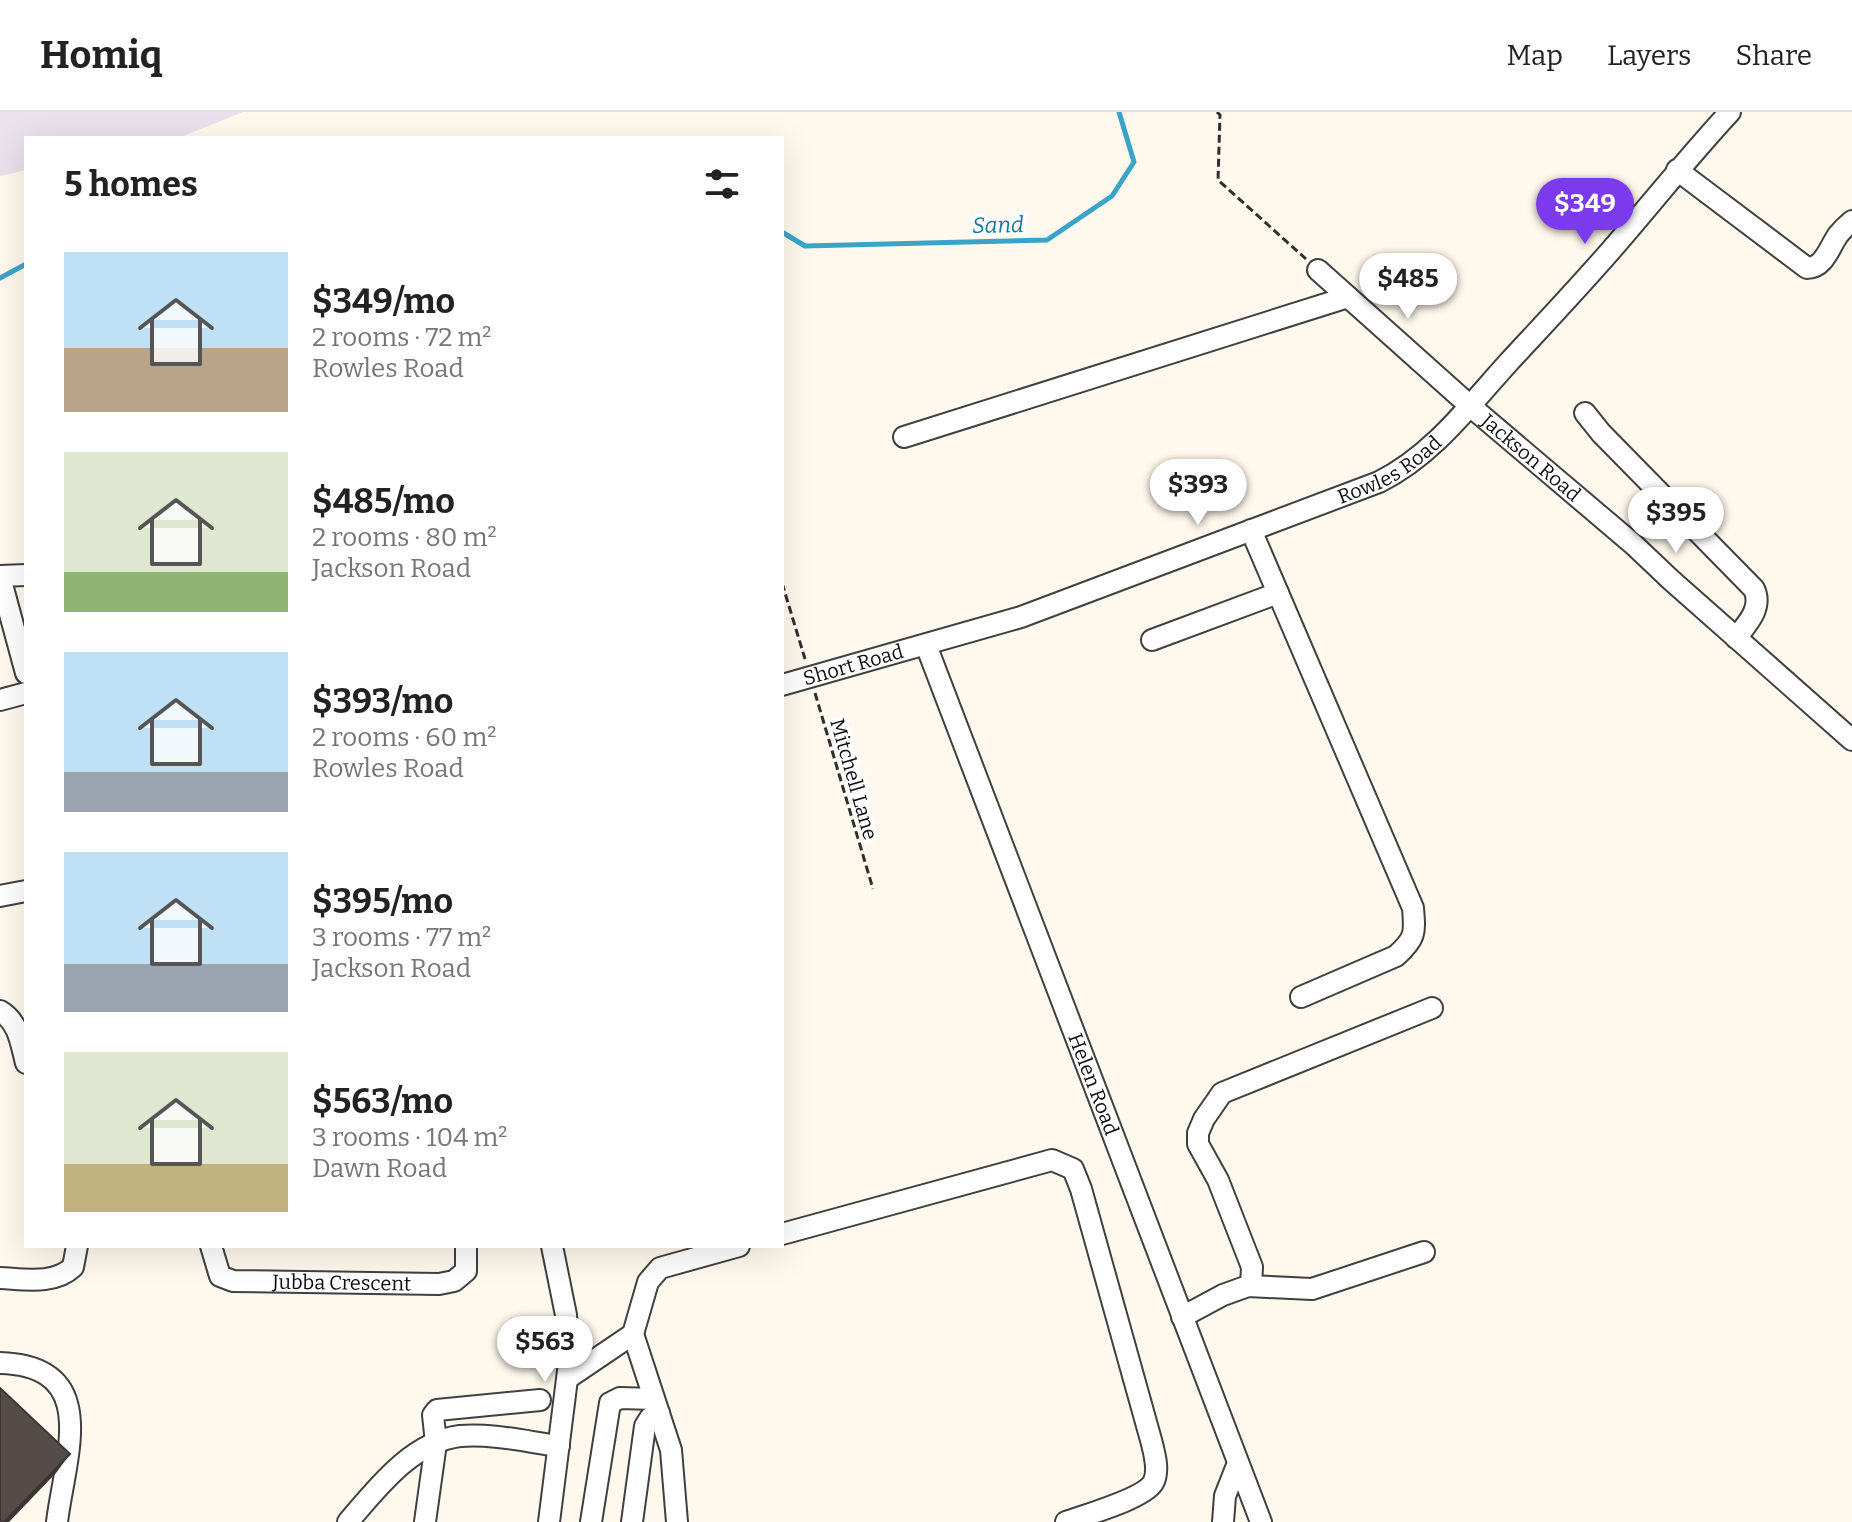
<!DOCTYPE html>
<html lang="en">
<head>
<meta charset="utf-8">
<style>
	body { margin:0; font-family:Bitter,serif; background:#f2f2f2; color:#222; height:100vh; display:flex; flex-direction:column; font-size:30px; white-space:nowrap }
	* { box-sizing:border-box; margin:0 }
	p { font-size:26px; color:#767676 }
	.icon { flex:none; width:44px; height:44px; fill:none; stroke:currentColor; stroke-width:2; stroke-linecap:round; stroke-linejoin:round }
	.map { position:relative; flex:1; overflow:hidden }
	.side { position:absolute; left:24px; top:24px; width:760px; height:1112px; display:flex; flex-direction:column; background:#fff; border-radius:0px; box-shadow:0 8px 32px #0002 }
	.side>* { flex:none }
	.price { position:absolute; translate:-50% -68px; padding:0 18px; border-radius:28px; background:#fff; color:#222; font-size:26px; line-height:52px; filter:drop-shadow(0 2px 4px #0008) }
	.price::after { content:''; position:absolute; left:50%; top:48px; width:24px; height:18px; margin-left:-12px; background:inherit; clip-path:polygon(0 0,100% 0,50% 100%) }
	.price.active { background:#7c3aed; color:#fff }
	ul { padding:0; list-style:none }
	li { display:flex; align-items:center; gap:24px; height:200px; padding:0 40px }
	li span { display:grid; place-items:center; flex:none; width:224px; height:160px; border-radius:0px; color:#555 }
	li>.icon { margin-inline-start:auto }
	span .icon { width:96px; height:96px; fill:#fffc; stroke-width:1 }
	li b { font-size:34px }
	h2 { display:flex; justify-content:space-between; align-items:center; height:96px; padding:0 40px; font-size:34px }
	header { display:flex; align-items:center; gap:48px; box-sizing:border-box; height:112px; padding:0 40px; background:#fff; border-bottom:2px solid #e0e0e0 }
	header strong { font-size:38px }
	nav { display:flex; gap:44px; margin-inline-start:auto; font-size:28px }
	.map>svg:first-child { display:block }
</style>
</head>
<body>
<header>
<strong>Homiq</strong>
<nav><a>Map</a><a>Layers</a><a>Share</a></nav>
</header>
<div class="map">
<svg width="1852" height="1410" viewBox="0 0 1852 1410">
	<rect width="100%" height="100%" fill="#fff9ed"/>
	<path fill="#e9e1eb" d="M0 0H243L178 26H26V58L0 64Z"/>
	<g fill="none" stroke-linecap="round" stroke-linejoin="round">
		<g stroke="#3ba3ca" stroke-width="5">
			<path d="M782 120 805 134 1047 128 1112 84 1134 50 1119 0"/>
			<path d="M0 166 26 152"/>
		</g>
		<g stroke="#404040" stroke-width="24">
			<g id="minor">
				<path d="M1677 58 1807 156C1824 156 1829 136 1838 123 1842 118 1847 113 1852 109"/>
				<path id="s1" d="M1318 158 1469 293 1633 432 1671 468 1852 628"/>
				<path d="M1585 301 1601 321 1754 477C1763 496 1747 512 1736 526"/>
				<path d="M904 325 1348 185"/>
				<path d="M1251 418 1413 796C1415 821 1416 826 1396 844L1301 885"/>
				<path d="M0 464 26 463"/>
				<path d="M0 465 26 561"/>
				<path d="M1152 528 1278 481"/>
				<path id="s2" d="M926 533 1261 1410"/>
				<path id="s3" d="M782 573 1021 505 1379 370C1432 344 1469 294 1508 251 1545 211 1583 171 1619 129 1656 86 1691 42 1730 0"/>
				<path d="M0 588 26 581"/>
				<path d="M0 784 26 779"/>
				<path d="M0 899C19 910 21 932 26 951"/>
				<path d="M782 1122 1052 1048 1073 1057 1081 1077 1151 1328C1154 1340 1160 1359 1153 1371 1143 1387 1085 1403 1066 1410"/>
				<path id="s4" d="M211 1134 220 1164 233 1169 439 1172 454 1169 466 1159V1134"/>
				<path d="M0 1166C24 1167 54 1173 73 1155L77 1134"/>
				<path d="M1251 1174 1252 1155 1218 1068 1198 1032V1021L1204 1007 1222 981 1432 896"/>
				<path d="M1182 1205 1223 1183 1248 1174 1312 1177 1424 1140"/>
				<path d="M633 1222 671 1338 677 1410"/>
				<path d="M0 1251C102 1254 65 1344 57 1410"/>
				<path d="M568 1266 633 1222 648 1170 660 1156 739 1134"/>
				<path d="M348 1410C377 1376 412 1330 460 1324 491 1321 528 1330 559 1334"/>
				<path d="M425 1410 436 1331 433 1303 437 1298 540 1288"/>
				<path d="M549 1410 569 1251 566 1203 552 1134"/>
				<path d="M591 1410 610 1291 620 1286 654 1287"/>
				<path d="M632 1410 645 1314 650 1306 659 1301"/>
				<path d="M1223 1410 1225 1384 1238 1351"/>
			</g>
		</g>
		<g stroke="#2f2f2f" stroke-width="3" stroke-dasharray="8 4" stroke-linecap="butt">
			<path d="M1217 0 1220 3 1218 68 1306 147"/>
			<path d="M782 471 805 547"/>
			<path d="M815 581 873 777"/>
		</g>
		<use href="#minor" stroke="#fff" stroke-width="20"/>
	</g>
	<path fill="#3c3533" d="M70 1342 56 1361 9 1410H4Z"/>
	<path fill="#554c49" stroke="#3c3533" stroke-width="2" d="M0 1276 70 1342 4 1410H0Z"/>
	<g text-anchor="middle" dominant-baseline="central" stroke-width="8" stroke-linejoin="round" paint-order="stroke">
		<g font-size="20" fill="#0d0d0d" stroke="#fff">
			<text stroke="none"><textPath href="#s1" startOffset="284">Jackson Road</textPath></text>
			<text stroke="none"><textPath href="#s3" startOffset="646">Rowles Road</textPath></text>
			<text stroke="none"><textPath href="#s3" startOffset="74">Short Road</textPath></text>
			<text transform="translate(854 667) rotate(74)">Mitchell Lane</text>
			<text stroke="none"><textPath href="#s2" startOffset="470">Helen Road</textPath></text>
			<text stroke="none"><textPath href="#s4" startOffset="154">Jubba Crescent</textPath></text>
		</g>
		<g font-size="22" font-style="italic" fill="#19739b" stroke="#fff">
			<text transform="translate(998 113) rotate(-1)">Sand</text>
		</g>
	</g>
</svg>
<b class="price active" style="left:1585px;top:134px">$349</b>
<b class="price" style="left:1408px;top:209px">$485</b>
<b class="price" style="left:1198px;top:415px">$393</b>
<b class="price" style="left:1676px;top:443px">$395</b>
<b class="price" style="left:545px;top:1272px">$563</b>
<section class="side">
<h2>5 homes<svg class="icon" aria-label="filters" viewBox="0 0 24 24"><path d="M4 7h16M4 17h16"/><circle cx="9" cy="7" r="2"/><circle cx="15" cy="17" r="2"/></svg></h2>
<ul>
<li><span style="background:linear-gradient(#bfe0f5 60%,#b9a48a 0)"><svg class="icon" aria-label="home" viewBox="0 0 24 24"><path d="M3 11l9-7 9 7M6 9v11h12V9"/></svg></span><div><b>$349/mo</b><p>2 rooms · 72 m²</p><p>Rowles Road</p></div></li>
<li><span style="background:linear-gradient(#dfe7d0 75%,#8fb573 0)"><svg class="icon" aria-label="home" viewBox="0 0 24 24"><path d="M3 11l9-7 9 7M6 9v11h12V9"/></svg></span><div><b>$485/mo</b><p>2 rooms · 80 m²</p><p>Jackson Road</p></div></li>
<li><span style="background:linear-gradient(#bfe0f5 75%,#9aa5b1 0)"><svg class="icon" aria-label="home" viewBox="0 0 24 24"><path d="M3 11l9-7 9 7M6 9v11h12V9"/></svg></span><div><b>$393/mo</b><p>2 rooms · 60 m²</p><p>Rowles Road</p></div></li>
<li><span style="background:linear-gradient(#bfe0f5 70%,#9aa5b1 0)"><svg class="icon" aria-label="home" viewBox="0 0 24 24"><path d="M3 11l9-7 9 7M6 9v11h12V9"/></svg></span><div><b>$395/mo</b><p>3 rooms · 77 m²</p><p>Jackson Road</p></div></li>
<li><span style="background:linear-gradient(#dfe7d0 70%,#c2b280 0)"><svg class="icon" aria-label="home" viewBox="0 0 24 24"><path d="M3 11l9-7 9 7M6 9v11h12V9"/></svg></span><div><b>$563/mo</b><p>3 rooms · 104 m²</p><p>Dawn Road</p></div></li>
</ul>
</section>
</div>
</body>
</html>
